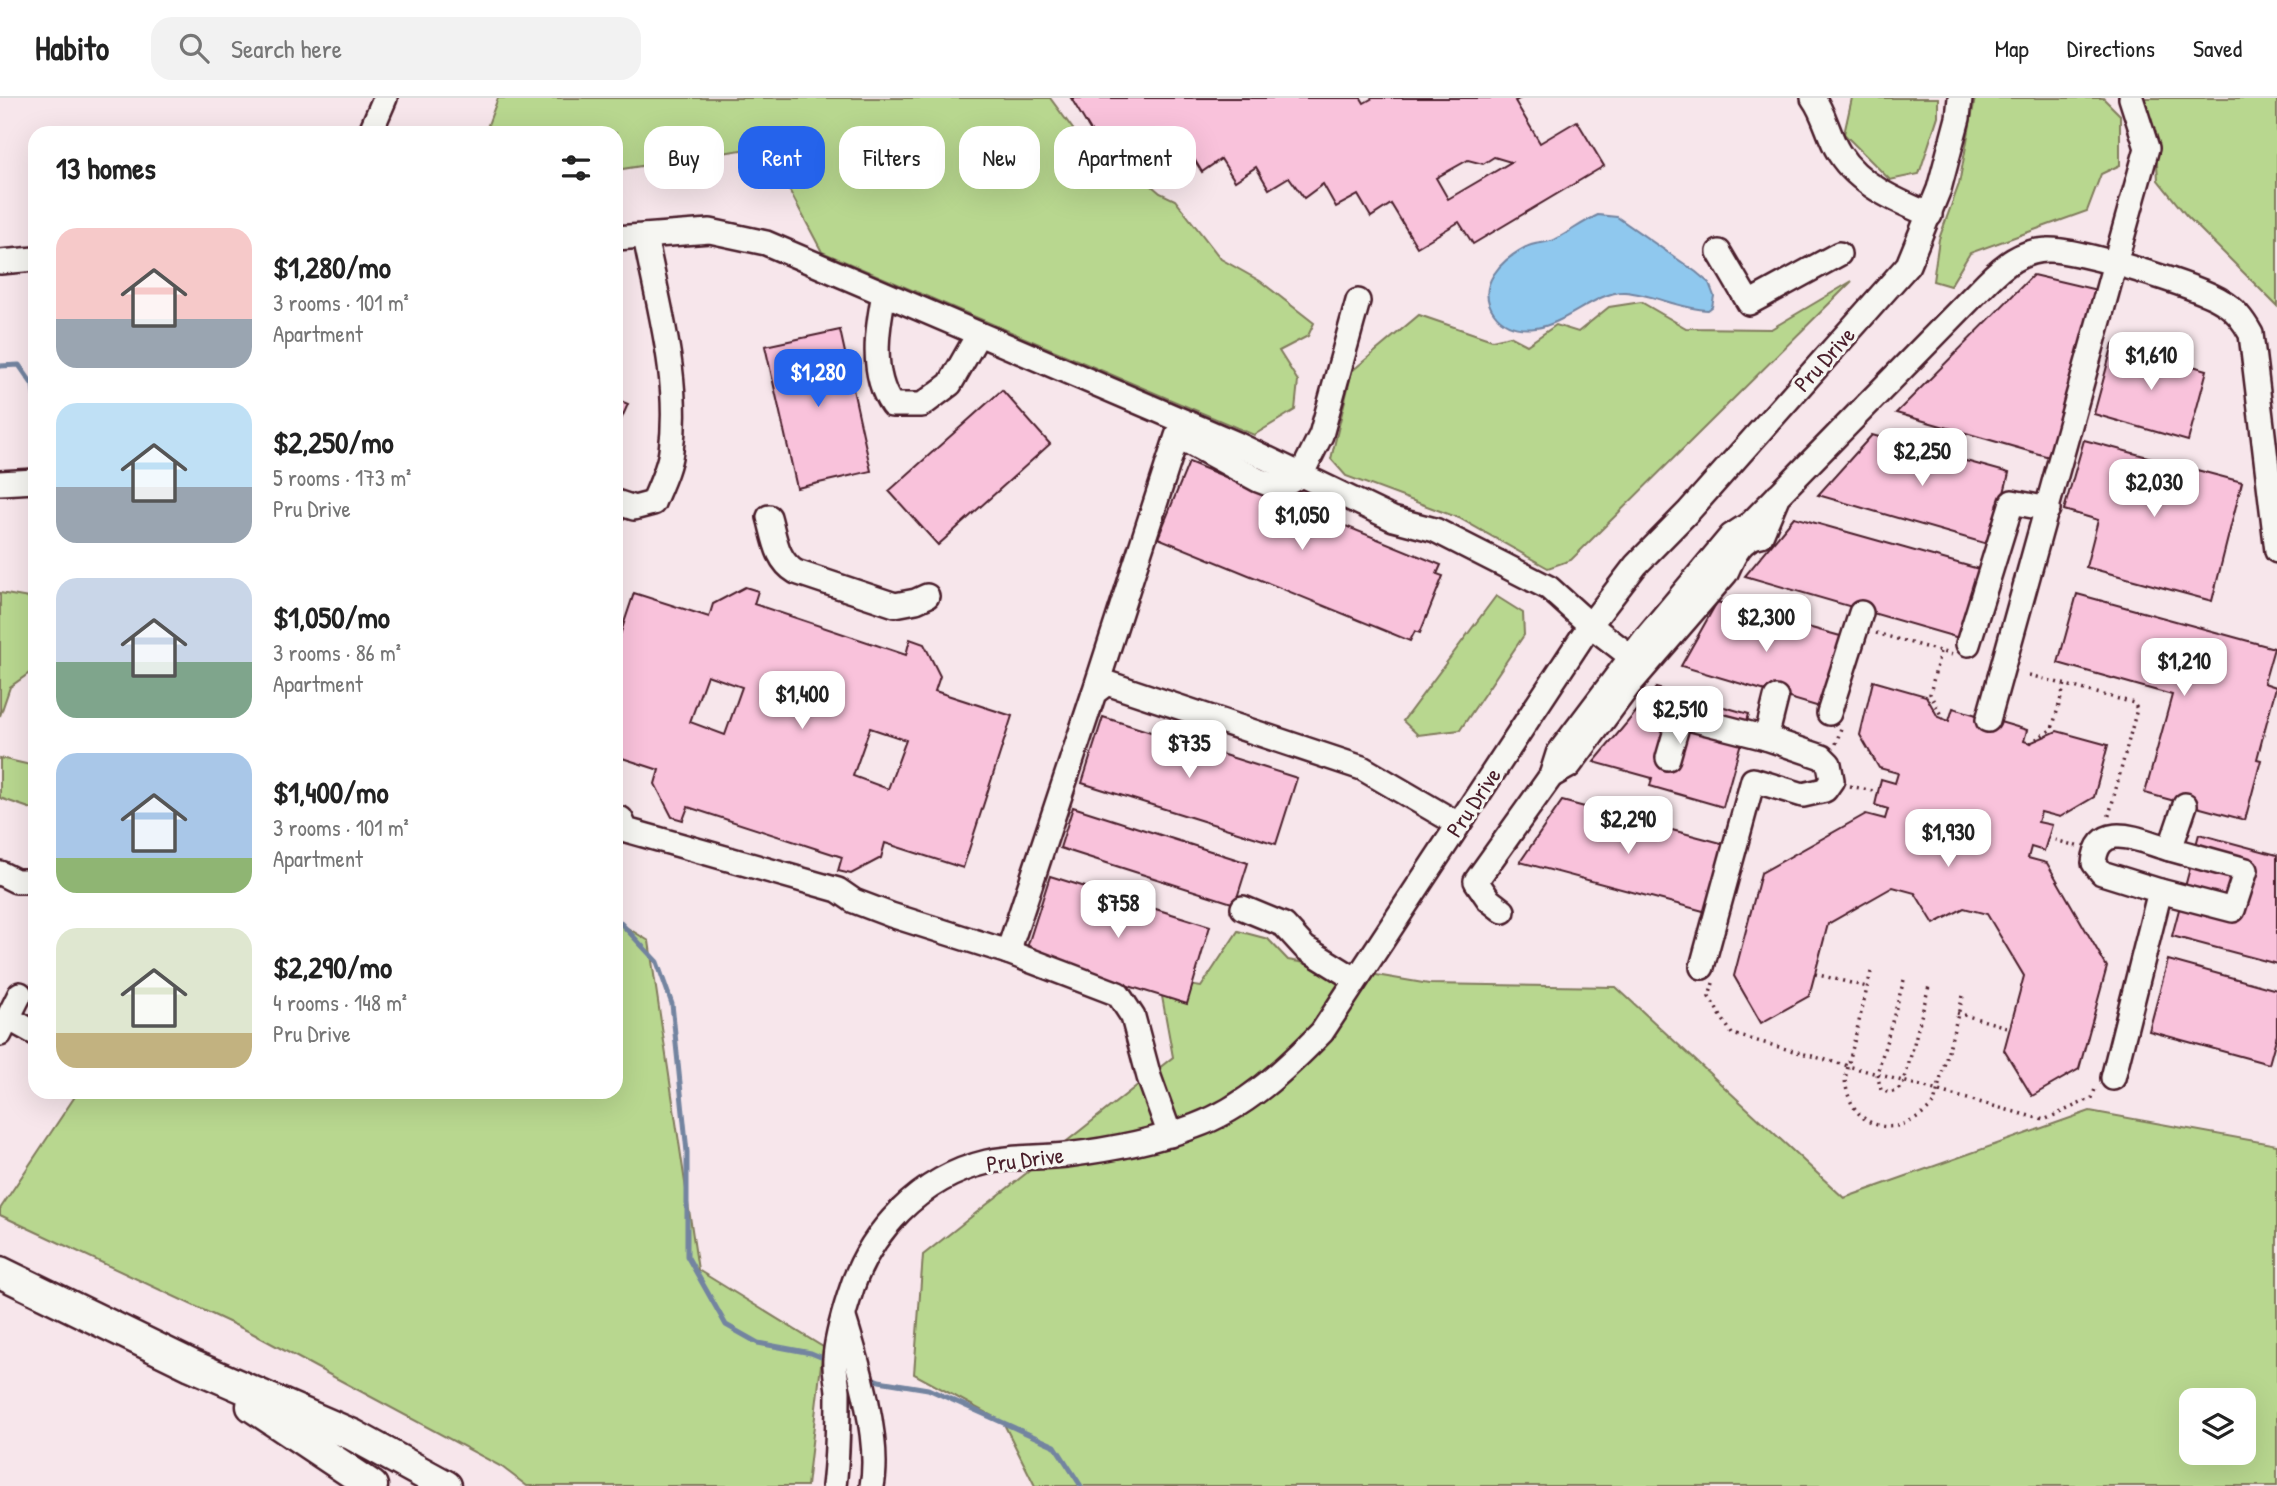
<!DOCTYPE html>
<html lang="en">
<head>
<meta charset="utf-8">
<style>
	body { margin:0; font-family:"Patrick Hand",sans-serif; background:#f2f2f2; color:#222; height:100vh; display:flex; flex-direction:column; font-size:26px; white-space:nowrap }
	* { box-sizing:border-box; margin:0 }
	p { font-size:23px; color:#767676 }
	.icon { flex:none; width:38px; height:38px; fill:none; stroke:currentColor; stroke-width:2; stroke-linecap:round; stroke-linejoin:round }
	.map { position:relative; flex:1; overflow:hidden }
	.panel { position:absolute; left:28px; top:28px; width:595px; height:973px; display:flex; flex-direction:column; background:#fff; border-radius:21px; box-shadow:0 7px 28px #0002 }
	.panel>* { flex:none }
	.top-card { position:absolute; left:644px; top:28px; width:665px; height:63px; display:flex; gap:14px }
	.tools { position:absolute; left:2179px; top:1290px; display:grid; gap:14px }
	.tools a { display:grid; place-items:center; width:77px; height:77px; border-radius:14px; background:#fff; box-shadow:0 7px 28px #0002; font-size:35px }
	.price { position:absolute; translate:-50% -60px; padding:0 16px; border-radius:14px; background:#fff; color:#222; font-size:23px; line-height:46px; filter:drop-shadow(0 2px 4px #0008) }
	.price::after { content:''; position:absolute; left:50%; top:42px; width:21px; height:16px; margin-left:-10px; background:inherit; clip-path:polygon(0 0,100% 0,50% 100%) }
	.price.active { background:#2563eb; color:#fff }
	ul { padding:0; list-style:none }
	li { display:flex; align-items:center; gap:21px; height:175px; padding:0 28px }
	li span { display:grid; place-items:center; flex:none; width:196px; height:140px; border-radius:21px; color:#555 }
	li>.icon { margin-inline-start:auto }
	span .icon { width:84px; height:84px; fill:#fffc; stroke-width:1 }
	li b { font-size:30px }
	h2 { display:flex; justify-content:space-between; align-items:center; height:84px; padding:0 28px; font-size:30px }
	.tag { padding:0 24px; border-radius:21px; background:#fff; box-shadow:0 7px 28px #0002; font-size:24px; line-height:63px }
	.tag.active { background:#2563eb; color:#fff }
	header { display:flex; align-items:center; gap:42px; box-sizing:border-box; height:98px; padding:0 35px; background:#fff; border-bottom:2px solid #e0e0e0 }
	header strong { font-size:33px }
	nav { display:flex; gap:38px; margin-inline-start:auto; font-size:24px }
	.search { width:490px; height:63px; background:#f2f2f2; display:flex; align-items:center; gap:18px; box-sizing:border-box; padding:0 24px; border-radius:21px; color:#767676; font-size:26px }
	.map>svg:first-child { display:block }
</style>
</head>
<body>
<header>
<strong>Habito</strong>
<div class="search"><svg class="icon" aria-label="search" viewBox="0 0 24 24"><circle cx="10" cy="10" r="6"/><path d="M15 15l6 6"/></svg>Search here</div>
<nav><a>Map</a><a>Directions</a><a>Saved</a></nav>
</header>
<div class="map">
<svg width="2277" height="1388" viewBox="0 0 2277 1388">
	<rect width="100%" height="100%" fill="#f7e6eb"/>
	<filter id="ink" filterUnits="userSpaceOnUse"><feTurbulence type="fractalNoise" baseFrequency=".0143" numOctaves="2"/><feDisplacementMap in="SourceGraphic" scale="14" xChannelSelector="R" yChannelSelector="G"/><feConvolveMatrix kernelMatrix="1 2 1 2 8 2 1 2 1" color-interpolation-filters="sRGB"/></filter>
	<g filter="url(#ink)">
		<g fill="#b8d78f" stroke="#817b5d" stroke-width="2" fill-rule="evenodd">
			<path d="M498 0H1050L1081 42 1120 68 1137 75 1160 95 1175 102 1221 161 1260 183 1314 225 1308 238 1279 253 1298 283 1295 312 1254 337 822 154 766 48 616 72V35H485Z"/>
			<path d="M1852 0H1938V18L1919 76 1890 82 1844 36Z"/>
			<path d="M1975 0H2103L2120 17V67L2101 76 2087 113 1970 155 1950 188 1933 183 1939 141 1959 86Z"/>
			<path d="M2140 0H2277V208L2186 117 2158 82 2156 50Z"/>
			<path d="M1852 183 1571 462 1548 470 1459 420 1346 378 1331 361 1352 273 1419 217 1492 242 1510 238 1527 247 1556 227 1578 234 1609 209 1641 204 1686 230 1771 231Z"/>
			<path d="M0 495 35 501V571L10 589 0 618Z"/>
			<path d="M1496 498 1523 515 1524 537 1460 632 1418 637 1403 623Z"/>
			<path d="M0 660 35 668V712L0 700Z"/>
			<path d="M616 823 649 843 698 1172 823 1249 807 1388H527L502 1369 250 1234 0 1117V1111L78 994H616Z"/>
			<path d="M1238 833 1268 841 1288 862 1429 886 1616 889 1844 1100 2090 1013 2277 1047V1388H1035L1003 1324 914 1276 923 1157 1173 959 1159 882 1201 889ZM2191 1302H2244V1354H2191Z"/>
		</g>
		<path fill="#8fc8ee" stroke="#7384a0" stroke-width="2" d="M1598 117 1617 119 1696 174 1709 185 1714 198 1712 209 1708 212C1680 211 1653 196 1625 194 1597 193 1566 226 1536 230 1520 232 1504 229 1494 215 1475 188 1501 162 1526 149 1535 144 1547 146 1556 141 1571 133 1583 124 1598 117Z"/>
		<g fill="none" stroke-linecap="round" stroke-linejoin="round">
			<g stroke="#7384a0" stroke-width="5">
				<path d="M0 268 19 267 33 287 35 303"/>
				<path d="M616 820 657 864 672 906 687 1054V1158L726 1227 758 1245 811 1255 828 1262"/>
				<path d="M867 1278 879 1283 928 1291 1055 1348 1081 1388"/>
			</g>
		</g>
		<g fill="#f9c2db" stroke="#4a1f2b" stroke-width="2" fill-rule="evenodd">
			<path d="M1071 0H1361L1364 5 1373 0H1521L1515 3 1540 45 1577 23 1604 68 1473 146 1459 124 1417 149 1391 106 1371 119 1358 97 1336 109 1323 86 1304 100 1289 79 1269 91 1256 69 1235 83 1221 61 1202 74 1188 51 1167 66 1153 44 1133 57 1119 33 1098 45ZM1494 59 1511 64 1448 101 1436 80 1468 62 1483 66Z"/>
			<path d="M2033 177 2097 192 2053 360 1896 315Z"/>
			<path d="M840 232 871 373 797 390 765 248Z"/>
			<path d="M2113 246 2207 272 2188 343 2094 316Z"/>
			<path d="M1002 292 1050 346 938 447 889 393Z"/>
			<path d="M616 301 628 306 616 333Z"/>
			<path d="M1872 337 2009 375 1991 447 1818 397Z"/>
			<path d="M2084 342 2242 384 2212 503 2086 469 2098 422 2064 412Z"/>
			<path d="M1189 364 1441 467 1437 476 1443 478 1420 535 1415 533 1410 543 1158 440Z"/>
			<path d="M1794 419 1986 473 1966 542 1745 478Z"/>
			<path d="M745 489 758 493 754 506 906 557 910 541 924 546 940 578 935 593 1012 618 963 770 885 745 881 760 851 776 838 773 842 759 688 709 683 722 672 719 655 686 659 672 616 658V549L634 495 709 519 713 506ZM707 577 742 589 725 637 690 624ZM870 630 906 642 888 691 853 678Z"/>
			<path d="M2077 496 2274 550 2264 585 2276 589 2257 661 2261 662 2245 722 2145 695 2172 597 2058 565Z"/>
			<path d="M1717 504 1844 539 1823 610 1681 568Z"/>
			<path d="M1873 583 1926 598 1938 619 1949 623 1953 610 2027 632 2024 643 2030 645 2057 633 2108 647 2094 699 2060 719 2041 714 2038 724 2052 727 2044 753 2031 749 2028 760 2047 765 2107 869 2079 971 2032 998 2004 952 2024 878 1987 816 1964 810 1934 826 1915 795 1893 789 1828 826 1809 898 1761 925 1734 878 1761 775 1866 716 1885 721 1888 711 1875 707 1881 681 1895 685 1898 675 1879 670 1860 637Z"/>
			<path d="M1656 590 1749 616 1723 709 1650 688 1652 680 1594 664Z"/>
			<path d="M1103 619 1297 680 1276 746 1082 685Z"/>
			<path d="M1562 703 1725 746 1707 814 1520 764Z"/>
			<path d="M1073 709 1248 765 1235 806 1060 750Z"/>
			<path d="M2199 736 2277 757V866L2172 838Z"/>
			<path d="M1050 778 1210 828 1187 906 1025 856Z"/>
			<path d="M2168 862 2277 892V937L2269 966 2149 933Z"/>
		</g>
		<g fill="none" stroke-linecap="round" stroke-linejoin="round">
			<g stroke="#4a1f2b" stroke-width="28">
				<g id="minor">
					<path d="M1813 0C1825 16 1828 38 1839 55 1859 87 1897 103 1930 117"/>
					<path d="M370 35 385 0"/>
					<path d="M616 140 710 133 766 145 1237 346 1393 421 1435 432 1549 490 1590 527 1643 568"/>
					<path d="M1719 154 1749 205 1839 156"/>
					<path d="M0 164 35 161"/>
					<path d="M884 196C877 231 870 276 892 307H922L950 286 978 237"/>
					<path d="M0 385 35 383"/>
					<path d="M1778 397 1761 437C1741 439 1733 459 1726 475L1630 586 1569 668 1551 678 1558 656 1644 542 1731 438 1751 425 1987 184C2004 167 2021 153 2047 152 2074 150 2199 188 2223 204 2235 211 2245 225 2251 236L2277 453"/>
					<path d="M616 404 634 410 653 405C660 388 669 370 671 353 681 282 658 207 645 138"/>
					<path d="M769 419C775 440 776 462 796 474L895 507 916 503 927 498"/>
					<path d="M1968 546 2012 404 2048 411"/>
					<path d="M1094 595 1177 338 1258 382 1279 390 1301 377 1321 337 1358 203"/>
					<path d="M1829 615 1861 515"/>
					<path d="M1988 622 2147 50 2131 0"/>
					<path d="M1668 660 1680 618 1766 640 1776 600"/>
					<path d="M616 720 621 721 626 732 838 792 854 803 891 817 1008 854 1118 896 1133 919 1149 979 1170 1037"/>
					<path d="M0 775 16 783H35"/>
					<path d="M2160 793 2233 812 2246 772 2170 751"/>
					<path d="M1243 810 1284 827 1305 850 1355 881"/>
					<path d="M1503 813 1489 802 1476 783 1551 678"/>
					<path d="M1008 854 1094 595 1107 585 1362 670 1458 726"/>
					<path d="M1702 869 1753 682 1803 697 1825 692 1832 682 1829 666 1822 659 1766 640"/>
					<path d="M8 920 35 935"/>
					<path d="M0 936 20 896"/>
					<path d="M2113 980 2160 793 2102 775 2094 765C2098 720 2140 743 2170 751L2185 707"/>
					<path d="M844 1220C858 1265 881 1342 872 1388"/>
					<path d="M834 1388C838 1356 838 1325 838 1293 837 1282 834 1271 835 1261 836 1241 843 1218 849 1199 868 1134 920 1080 987 1064 1013 1058 1039 1060 1066 1057 1108 1052 1155 1043 1195 1028 1245 1010 1286 971 1322 934L1590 527 1636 467 1689 413 1908 167 1939 91 1958 20 1960 0"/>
				</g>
			</g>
			<g stroke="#4a1f2b" stroke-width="35">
				<g id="major">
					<path d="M0 1174 191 1267 353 1337 446 1388"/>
					<path d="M252 1308 372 1388"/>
				</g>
			</g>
			<g stroke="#4a1f2b" stroke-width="3.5" stroke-dasharray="2 5" stroke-linecap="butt">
				<path d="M1876 535 1953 557"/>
				<path d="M1940 554 1930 596 1943 621"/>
				<path d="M2029 577 2134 605 2137 611 2108 721"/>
				<path d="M2030 645 2052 631 2065 586"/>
				<path d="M1836 646 1841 630"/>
				<path d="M1850 688 1878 694"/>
				<path d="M2048 740 2080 749"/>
				<path d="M1871 874 1845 981C1850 1034 1901 1044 1934 1005L1963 898"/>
				<path d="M1815 876 1867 889"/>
				<path d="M1904 882 1877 976 1881 992 1890 995 1898 992 1904 984 1929 888"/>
				<path d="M1713 885 1709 899 1732 936 2044 1022 2092 1000 2096 988"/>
				<path d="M1957 915 2010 930"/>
			</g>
			<use href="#minor" stroke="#f6f6f2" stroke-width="23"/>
			<use href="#major" stroke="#f6f6f2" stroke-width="30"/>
		</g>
	</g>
	<g text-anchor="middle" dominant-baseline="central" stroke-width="6" stroke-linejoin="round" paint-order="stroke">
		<g font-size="23" fill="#4a1f2b" stroke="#f6f6f2">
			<text transform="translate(1824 261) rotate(-48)">Pru Drive</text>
			<text transform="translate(1473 704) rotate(-56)">Pru Drive</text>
			<text transform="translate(1025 1061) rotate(-7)">Pru Drive</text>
		</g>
	</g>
</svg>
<div class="tools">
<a><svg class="icon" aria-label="layers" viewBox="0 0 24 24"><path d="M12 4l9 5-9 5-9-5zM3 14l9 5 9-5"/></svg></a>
</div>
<b class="price" style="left:2151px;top:294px">$1,610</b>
<b class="price active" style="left:818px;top:311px">$1,280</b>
<b class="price" style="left:1922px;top:390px">$2,250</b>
<b class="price" style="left:2154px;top:421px">$2,030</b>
<b class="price" style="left:1302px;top:454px">$1,050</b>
<b class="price" style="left:1766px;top:556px">$2,300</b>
<b class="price" style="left:2184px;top:600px">$1,210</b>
<b class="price" style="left:802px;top:633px">$1,400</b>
<b class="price" style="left:1680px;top:648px">$2,510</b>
<b class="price" style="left:1189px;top:682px">$735</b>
<b class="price" style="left:1628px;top:758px">$2,290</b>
<b class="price" style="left:1948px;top:771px">$1,930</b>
<b class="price" style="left:1118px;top:842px">$758</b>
<div class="top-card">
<a class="tag">Buy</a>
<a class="tag active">Rent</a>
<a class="tag">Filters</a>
<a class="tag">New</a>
<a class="tag">Apartment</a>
</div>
<section class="panel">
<h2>13 homes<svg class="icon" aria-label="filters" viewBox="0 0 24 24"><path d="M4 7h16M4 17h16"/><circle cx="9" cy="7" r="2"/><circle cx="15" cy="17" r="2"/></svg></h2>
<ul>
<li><span style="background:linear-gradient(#f6c9c9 65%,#9aa5b1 0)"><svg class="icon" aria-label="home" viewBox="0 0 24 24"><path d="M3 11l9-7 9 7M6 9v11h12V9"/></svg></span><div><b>$1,280/mo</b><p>3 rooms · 101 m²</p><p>Apartment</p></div></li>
<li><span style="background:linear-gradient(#bfe0f5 60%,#9aa5b1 0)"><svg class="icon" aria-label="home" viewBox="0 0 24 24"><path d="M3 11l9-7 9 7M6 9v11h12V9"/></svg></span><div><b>$2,250/mo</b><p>5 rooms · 173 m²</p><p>Pru Drive</p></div></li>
<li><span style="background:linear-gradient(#c9d6e8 60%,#7fa58c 0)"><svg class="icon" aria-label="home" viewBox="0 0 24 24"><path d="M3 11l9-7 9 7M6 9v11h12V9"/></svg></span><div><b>$1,050/mo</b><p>3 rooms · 86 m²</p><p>Apartment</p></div></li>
<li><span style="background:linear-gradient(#a9c7e8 75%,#8fb573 0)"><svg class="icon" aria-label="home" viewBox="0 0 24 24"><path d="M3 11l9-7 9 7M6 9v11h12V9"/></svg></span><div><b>$1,400/mo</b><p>3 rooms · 101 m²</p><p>Apartment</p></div></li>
<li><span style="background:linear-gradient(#dfe7d0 75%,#c2b280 0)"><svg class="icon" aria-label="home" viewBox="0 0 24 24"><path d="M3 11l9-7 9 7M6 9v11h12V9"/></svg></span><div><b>$2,290/mo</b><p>4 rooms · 148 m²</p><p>Pru Drive</p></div></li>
</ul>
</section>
</div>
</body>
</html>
